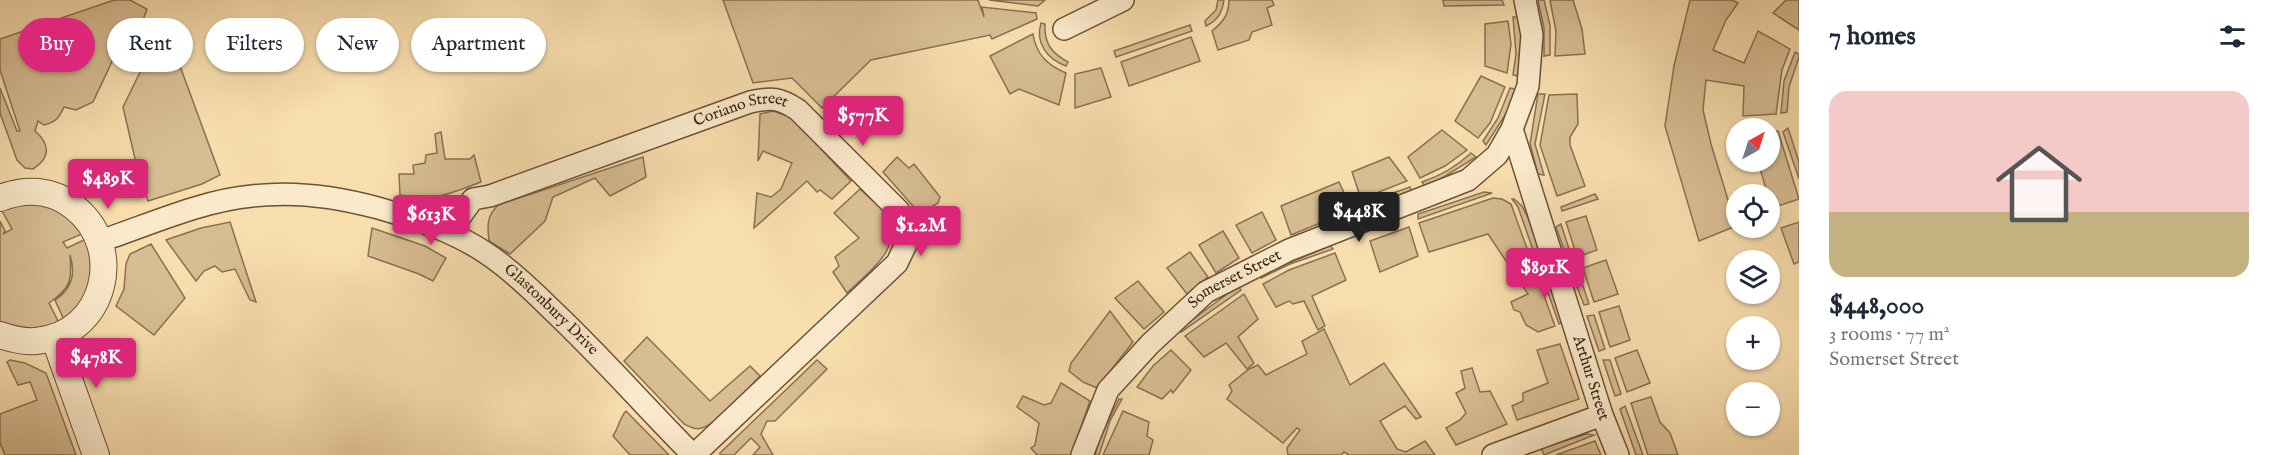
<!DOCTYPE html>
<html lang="en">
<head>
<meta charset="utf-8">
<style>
	body { margin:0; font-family:"IM FELL English",serif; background:#f2f2f3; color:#1f2937; height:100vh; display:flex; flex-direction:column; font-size:22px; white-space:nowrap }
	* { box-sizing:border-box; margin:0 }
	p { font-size:20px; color:#747a83 }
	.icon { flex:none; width:33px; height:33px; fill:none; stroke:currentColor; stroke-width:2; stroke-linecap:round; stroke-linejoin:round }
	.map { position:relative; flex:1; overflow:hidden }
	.sheet { display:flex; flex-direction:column; background:#fff; width:480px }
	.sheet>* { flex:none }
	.guide { position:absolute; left:18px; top:18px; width:570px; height:54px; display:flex; gap:12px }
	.needle { width:39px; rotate:39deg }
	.buttons { position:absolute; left:1726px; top:118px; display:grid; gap:12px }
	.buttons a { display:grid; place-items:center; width:54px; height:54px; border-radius:50%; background:#fff; box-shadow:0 2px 4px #0004; font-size:30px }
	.price { position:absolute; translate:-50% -51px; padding:0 14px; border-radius:6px; background:#db2777; color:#fff; font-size:20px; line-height:39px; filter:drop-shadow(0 2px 3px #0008) }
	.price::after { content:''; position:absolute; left:50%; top:36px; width:18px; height:14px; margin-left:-9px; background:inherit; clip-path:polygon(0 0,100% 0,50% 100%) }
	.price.on { background:#222; color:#fff }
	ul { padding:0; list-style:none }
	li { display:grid; align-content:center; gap:12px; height:318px; padding:0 30px }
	li span { display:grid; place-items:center; height:186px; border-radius:18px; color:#555 }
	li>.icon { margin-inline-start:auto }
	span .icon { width:108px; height:108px; fill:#fffc; stroke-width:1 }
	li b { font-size:26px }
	h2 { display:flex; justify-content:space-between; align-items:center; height:72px; padding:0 30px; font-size:26px }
	.pill { padding:0 21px; border-radius:27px; background:#fff; box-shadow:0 2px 4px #0004; font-size:21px; line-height:54px }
	.pill.on { background:#db2777; color:#fff }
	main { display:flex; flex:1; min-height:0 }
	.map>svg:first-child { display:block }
</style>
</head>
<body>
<main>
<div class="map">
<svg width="1799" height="455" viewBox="0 0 1799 455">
	<rect width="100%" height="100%" fill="#f8ddad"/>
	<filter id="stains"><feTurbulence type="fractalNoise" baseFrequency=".00333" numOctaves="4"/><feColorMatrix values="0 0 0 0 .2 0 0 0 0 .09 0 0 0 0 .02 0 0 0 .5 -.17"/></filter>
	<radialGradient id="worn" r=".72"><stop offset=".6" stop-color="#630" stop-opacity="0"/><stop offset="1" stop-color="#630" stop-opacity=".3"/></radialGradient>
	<g fill="#d8bd92" stroke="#8a7052" stroke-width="1.5">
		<path d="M114 0H130L147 9 143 20C131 21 116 24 115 40 114 45 117 49 115 54 109 70 100 86 93 102L76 110 64 107C59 118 56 122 44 125L38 121 35 131C51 145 50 158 33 169L25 168 17 160 0 113V88L17 131H20L0 70V39Z"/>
		<path d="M723 0H978L984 17 982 7 1036 13 1037 19 992 39 990 35 871 60 822 108 792 78 753 83Z"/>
		<path d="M989 0H1045L1038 6Z"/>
		<path d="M1218 0H1224C1222 13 1218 20 1206 26L1205 21 1216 10Z"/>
		<path d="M1229 0H1272L1274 5 1267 8 1272 25 1252 32 1249 40 1218 50 1212 31C1223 22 1229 15 1229 0Z"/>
		<path d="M1443 0H1502L1504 5 1444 6Z"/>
		<path d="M1538 0H1544L1550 25V55L1544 56V28Z"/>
		<path d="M1550 0H1573L1582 29 1585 54 1555 56 1556 31Z"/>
		<path d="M1690 0H1732L1738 3 1726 20 1713 50 1744 63 1758 31 1790 49 1782 70 1776 114 1743 116 1744 86 1706 80 1703 110 1711 144 1736 226 1699 241 1665 126 1674 66Z"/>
		<path d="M1786 0H1799V30L1773 13Z"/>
		<path d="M1513 17H1518L1522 39 1518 76 1513 75 1516 54Z"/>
		<path d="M1508 21 1511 44 1507 73 1485 66V24Z"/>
		<path d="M1041 23 1045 24C1044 43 1051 53 1068 62L1066 66C1047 59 1035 43 1041 23Z"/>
		<path d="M1190 25 1192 31 1116 57 1114 51Z"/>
		<path d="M1033 34C1036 54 1047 65 1066 73L1059 105 1019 89 1010 94 990 56Z"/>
		<path d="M1191 37 1200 61 1129 86 1121 62Z"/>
		<path d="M173 47 220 175 202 184 148 201 139 176 123 107 144 64Z"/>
		<path d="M1795 52 1799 54V57L1789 87 1787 112 1781 113 1784 81Z"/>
		<path d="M1101 68 1111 97 1075 108V74Z"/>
		<path d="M1481 76 1505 87 1490 123 1478 138 1455 121Z"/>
		<path d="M1510 88 1516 89 1509 109 1486 145 1483 141 1498 118Z"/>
		<path d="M1538 94H1545L1535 144 1544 175 1538 174 1530 144Z"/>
		<path d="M1577 94 1578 124 1570 137V145L1585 186 1557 196 1540 145 1549 95Z"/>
		<path d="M773 111 791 117 851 181 832 199 820 190 817 192 807 181 754 228 757 193 771 197 781 189 792 163 763 151 758 161 760 114Z"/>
		<path d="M1788 128 1799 162V179L1783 132Z"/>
		<path d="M1442 130 1467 150 1445 166 1420 178 1408 157Z"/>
		<path d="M1778 131 1799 199 1772 208 1770 195H1768L1758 162H1770V132Z"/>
		<path d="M441 132 445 159H470L474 155 481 182C451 193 432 203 400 195L399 174H414L413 165 425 163 426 155 437 153 435 134Z"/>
		<path d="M1471 153 1476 157 1426 188 1422 182C1440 176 1457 166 1471 153Z"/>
		<path d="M643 157 646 177 610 196 595 178 553 197 545 221 510 254 489 241C487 225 487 216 498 205Z"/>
		<path d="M897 157 909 168 914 164 940 197 938 203 920 214 883 172Z"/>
		<path d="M1389 157 1407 181 1361 199 1352 172Z"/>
		<path d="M1339 182 1352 210 1291 235 1281 206Z"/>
		<path d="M1410 187 1412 192 1369 208 1364 203Z"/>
		<path d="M860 189C868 197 881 206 887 216 905 248 867 273 847 293L833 272 839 266 835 257 859 238 834 213Z"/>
		<path d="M1484 192 1492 193 1418 219V214Z"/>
		<path d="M1595 194 1598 199 1562 211 1561 207Z"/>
		<path d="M1493 198 1502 199 1511 204 1555 326 1538 332 1526 325 1520 312 1514 310 1511 302 1528 294 1488 234 1429 252 1419 223Z"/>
		<path d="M1512 199H1514L1522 206 1528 218 1565 321 1559 324 1518 207Z"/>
		<path d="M37 201 62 210 84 233 63 242 67 248 88 238 95 269 84 301 64 320 55 300C72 289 76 274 70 255 72 280 71 288 49 303L59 323C38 329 21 333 0 322V221L5 231 3 234 12 229 1 209Z"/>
		<path d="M1262 212 1276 240 1252 253 1236 225Z"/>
		<path d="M1586 216 1597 250 1577 257 1566 222Z"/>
		<path d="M230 222 256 302 250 300 235 269 222 272 215 266 204 271 196 281 166 240 201 228Z"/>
		<path d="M1799 222V262L1794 264 1781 228Z"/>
		<path d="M1561 224 1572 258H1567L1556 227Z"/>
		<path d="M1409 227 1418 256 1380 272 1370 241Z"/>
		<path d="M372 228 425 246 446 258 433 281 419 274 368 256Z"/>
		<path d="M1223 231 1239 258 1216 273 1199 245Z"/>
		<path d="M151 244 185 298 154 335 116 306 124 289 126 264 130 254Z"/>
		<path d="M1330 246 1333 249 1290 264 1261 278 1259 275Z"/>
		<path d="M1190 252 1208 277 1187 294 1167 268Z"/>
		<path d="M1335 253 1346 280 1312 296 1325 326 1318 330 1304 301 1293 304 1289 301 1276 307 1263 284 1289 270Z"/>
		<path d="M1606 260 1618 294 1594 302 1583 268Z"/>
		<path d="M1578 271 1589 304 1584 305 1572 274Z"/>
		<path d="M1138 281 1164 312 1144 329 1115 298Z"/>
		<path d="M1238 286 1241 290 1181 332 1180 329Z"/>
		<path d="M1244 294 1258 319 1238 337 1254 363 1247 369 1226 343 1204 357 1185 336Z"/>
		<path d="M1619 306 1630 340 1610 347 1599 312Z"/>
		<path d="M1110 311 1133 342 1097 388 1083 382 1069 371 1071 363Z"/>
		<path d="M1594 315 1605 349 1599 351 1587 316Z"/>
		<path d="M1324 329 1350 385 1384 363 1421 417 1416 419 1405 406 1380 421 1397 449 1406 452 1425 441 1435 455H1349L1344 452 1341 455H1288L1287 448 1300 430 1297 428 1283 443 1227 399 1232 391 1229 385 1249 369 1258 365 1266 375 1307 354 1302 341Z"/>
		<path d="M647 337 710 401 750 366 760 376C747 389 717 424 702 428 695 430 690 427 684 424L624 361Z"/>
		<path d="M1560 344 1579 399 1517 420 1512 406 1523 401V393L1548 383 1537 350Z"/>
		<path d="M1171 350 1191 370 1173 393 1171 390 1162 399 1137 387 1153 366Z"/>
		<path d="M1637 350 1650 383 1627 392 1615 358Z"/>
		<path d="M10 360 25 363 46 373 76 455H5L0 443V414L37 400 30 382 18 385 7 362Z"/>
		<path d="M817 360 827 369 775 421H767L761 434 773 455H753L760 447 751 438 734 455H720V453Z"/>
		<path d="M1603 360H1610L1621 394 1615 396Z"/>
		<path d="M1472 368 1480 392 1490 391 1507 424 1456 445 1446 428 1460 420 1466 413 1456 393 1465 388 1461 371Z"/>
		<path d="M1061 383 1090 401 1071 455H1037L1031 448 1035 445 1039 423 1017 407 1023 396 1044 405 1051 403Z"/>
		<path d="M1651 397 1660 422 1670 433 1678 455H1648L1631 403Z"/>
		<path d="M1119 399H1122L1110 421 1099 455H1095L1100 438Z"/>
		<path d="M1625 406 1643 455H1636L1620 409Z"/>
		<path d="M626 411 669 455H630L613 436C619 427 619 419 626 411Z"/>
		<path d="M1123 411 1149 422 1147 436 1153 440 1149 455H1103Z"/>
		<path d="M1587 434 1594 435 1544 455 1541 448Z"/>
		<path d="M1595 441 1601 455H1556Z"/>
	</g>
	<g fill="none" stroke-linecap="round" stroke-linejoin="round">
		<g stroke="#6b5138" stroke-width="24">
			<g id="minor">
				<path d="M1064 29 1123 0"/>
				<path id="s1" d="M1512 129 1602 415 1618 455"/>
				<path id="s2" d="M449 232 473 199 490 196 750 102C772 97 780 98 798 110L899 211 908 240 897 263 694 455"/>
				<path id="s3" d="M100 241C149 225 200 201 252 196 293 191 338 197 378 208 416 219 453 231 486 253 510 269 531 289 551 309 601 356 645 407 693 455"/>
				<path id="s4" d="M1082 455 1108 390 1150 344 1206 292 1289 250 1468 180 1497 155 1512 129 1528 86 1532 35 1525 0"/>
				<path d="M1493 455 1602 415"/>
			</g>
		</g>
		<g stroke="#6b5138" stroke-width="28">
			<g id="tertiary">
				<path d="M0 198C26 188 52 189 74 207 127 248 105 335 36 341 24 342 12 339 0 335"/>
				<path d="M54 337 96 455"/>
			</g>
		</g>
		<use href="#minor" stroke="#fae9ca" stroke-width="21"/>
		<use href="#tertiary" stroke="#fae9ca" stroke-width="26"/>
	</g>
	<g text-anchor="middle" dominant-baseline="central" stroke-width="6" stroke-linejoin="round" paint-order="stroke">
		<g font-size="16" fill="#3c2211" stroke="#fae9ca">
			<text stroke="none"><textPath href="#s2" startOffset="324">Coriano Street</textPath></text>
			<text stroke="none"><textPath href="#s4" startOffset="240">Somerset Street</textPath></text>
			<text stroke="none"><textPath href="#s3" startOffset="490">Glastonbury Drive</textPath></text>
			<text stroke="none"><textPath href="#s1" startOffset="261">Arthur Street</textPath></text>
		</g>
	</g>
	<rect width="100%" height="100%" filter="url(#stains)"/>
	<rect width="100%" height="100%" fill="url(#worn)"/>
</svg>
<div class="buttons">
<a><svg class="needle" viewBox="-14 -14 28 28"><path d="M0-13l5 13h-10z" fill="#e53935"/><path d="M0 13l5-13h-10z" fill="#747a83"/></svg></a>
<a><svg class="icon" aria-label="locate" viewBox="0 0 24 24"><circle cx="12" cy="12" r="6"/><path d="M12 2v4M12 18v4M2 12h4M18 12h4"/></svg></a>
<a><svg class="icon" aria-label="layers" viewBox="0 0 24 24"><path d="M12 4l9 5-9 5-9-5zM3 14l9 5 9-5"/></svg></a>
<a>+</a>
<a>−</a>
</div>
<b class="price" style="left:863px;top:147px">$577K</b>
<b class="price" style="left:108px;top:210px">$489K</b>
<b class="price on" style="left:1359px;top:243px">$448K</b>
<b class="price" style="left:431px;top:246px">$613K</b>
<b class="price" style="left:921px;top:257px">$1.2M</b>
<b class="price" style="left:1545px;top:299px">$891K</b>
<b class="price" style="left:96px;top:389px">$478K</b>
<div class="guide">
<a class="pill on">Buy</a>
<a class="pill">Rent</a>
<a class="pill">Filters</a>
<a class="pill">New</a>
<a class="pill">Apartment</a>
</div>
</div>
<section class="sheet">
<h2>7 homes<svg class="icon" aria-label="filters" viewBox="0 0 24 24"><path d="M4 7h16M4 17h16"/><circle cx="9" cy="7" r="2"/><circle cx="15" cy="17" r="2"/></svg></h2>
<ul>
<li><span style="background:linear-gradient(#f6c9c9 65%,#c2b280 0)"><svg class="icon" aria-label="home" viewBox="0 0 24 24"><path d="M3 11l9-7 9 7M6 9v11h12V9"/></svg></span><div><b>$448,000</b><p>3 rooms · 77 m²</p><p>Somerset Street</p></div></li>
</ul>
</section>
</main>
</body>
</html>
